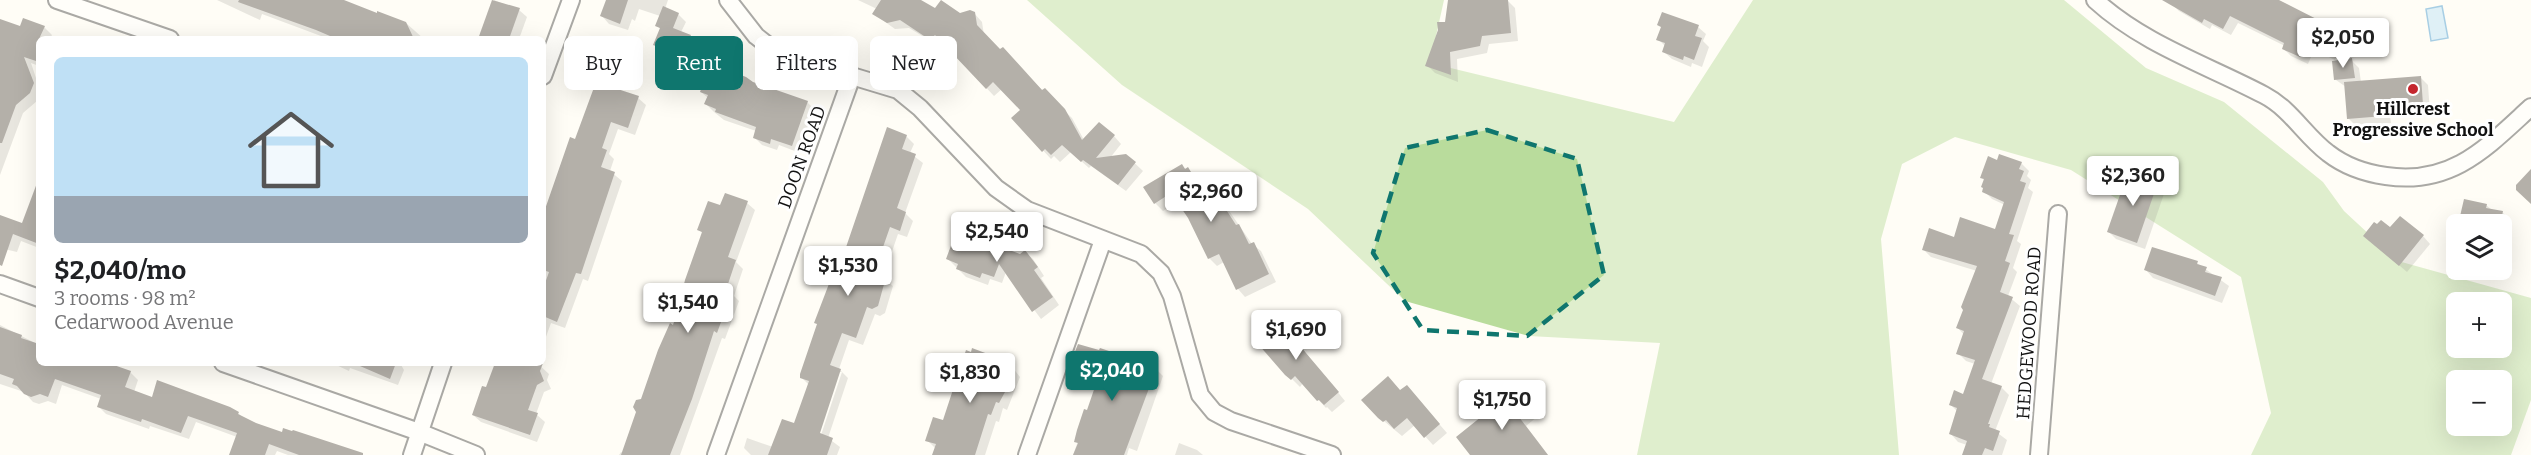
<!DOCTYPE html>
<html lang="en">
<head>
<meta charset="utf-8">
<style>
	body { margin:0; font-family:Bitter,serif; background:#f6f6f6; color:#202124; height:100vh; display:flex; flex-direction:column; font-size:22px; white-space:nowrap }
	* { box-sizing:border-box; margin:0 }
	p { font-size:20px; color:#757577 }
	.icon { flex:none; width:33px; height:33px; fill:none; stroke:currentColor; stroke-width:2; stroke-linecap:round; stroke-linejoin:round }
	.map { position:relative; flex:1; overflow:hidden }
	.panel { position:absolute; left:36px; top:36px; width:510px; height:330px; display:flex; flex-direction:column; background:#fff; border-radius:9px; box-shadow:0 6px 24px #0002 }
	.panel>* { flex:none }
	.banner { position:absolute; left:564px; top:36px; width:570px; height:54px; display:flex; gap:12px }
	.buttons { position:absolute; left:2446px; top:214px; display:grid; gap:12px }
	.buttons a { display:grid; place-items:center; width:66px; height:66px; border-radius:9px; background:#fff; box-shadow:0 6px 24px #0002; font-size:30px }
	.price { position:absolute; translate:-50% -51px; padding:0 14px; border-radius:6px; background:#fff; color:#222; font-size:20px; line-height:39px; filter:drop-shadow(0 2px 3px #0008) }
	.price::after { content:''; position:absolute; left:50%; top:36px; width:18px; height:14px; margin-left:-9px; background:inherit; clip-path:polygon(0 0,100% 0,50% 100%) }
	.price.current { background:#0f766e; color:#fff }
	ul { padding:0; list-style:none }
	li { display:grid; align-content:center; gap:12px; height:318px; padding:0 18px }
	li+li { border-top:2px solid #e0e0e0 }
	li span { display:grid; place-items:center; height:186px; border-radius:9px; color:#555 }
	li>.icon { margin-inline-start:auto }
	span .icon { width:108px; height:108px; fill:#fffc; stroke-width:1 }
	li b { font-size:26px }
	.chip { padding:0 21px; border-radius:9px; background:#fff; box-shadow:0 6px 24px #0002; font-size:21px; line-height:54px }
	.chip.current { background:#0f766e; color:#fff }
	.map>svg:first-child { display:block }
</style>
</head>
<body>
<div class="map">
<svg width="2531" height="455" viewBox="0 0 2531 455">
	<rect width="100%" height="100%" fill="#fffdf5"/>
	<path fill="#b9dc9c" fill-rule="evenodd" d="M1027 0H1444L1430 63 1674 122 1753 0H2064L2146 68 2224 102 2323 182 2344 211 2398 261 2531 298V400L2511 455H2251L2271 413 2241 277 2071 170 1955 137 1902 164 1881 239 1899 455H1637L1660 343 1529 336 1405 301 1308 209 1122 85ZM2457 303H2502V348H2457ZM2457 381H2502V426H2457Z"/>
	<path fill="#b9e0f7" stroke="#3f96cf" stroke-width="1.5" d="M2442 6 2448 38 2431 41 2426 9Z"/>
	<g fill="#0003" fill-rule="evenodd">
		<path d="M217 0H336L406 23 424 39H329L262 14 260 20Z"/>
		<path d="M494 0 519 10 527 17 519 39H479Z"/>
		<path d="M607 0H668L665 9 678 14 686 22 681 32 702 43 715 57 711 65 753 84 807 102 815 110 800 153 779 145 777 150 762 145 754 137 756 131 724 120 714 112 706 104 708 98 701 92 704 85 678 74 670 67 674 57 663 52 655 45 661 30 657 25 660 16 639 9 635 21 632 19 628 30 609 24 602 16Z"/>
		<path d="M858 0H918L936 10 959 14 974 13 982 22 984 35 1072 118 1084 140 1114 136 1121 144 1110 158 1126 155 1143 171 1126 191 1091 166 1089 168 1071 152 1060 162 1054 156 1051 159 1013 118 1022 110 1002 89 994 96 943 42 939 46 909 28 895 29 874 14 877 9Z"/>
		<path d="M1451 0H1507L1515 8 1518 41 1489 44 1487 53 1457 59 1458 82 1435 73 1427 65 1446 23Z"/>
		<path d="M2168 0H2274L2338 31 2345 39 2335 60 2314 50 2308 64 2291 56 2284 49 2285 46 2238 23 2231 35 2212 25 2210 29 2179 11Z"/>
		<path d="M0 20 21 28 44 27 52 35 50 39H39V66L31 63 39 87V96L37 101 23 113 0 175Z"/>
		<path d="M1698 27 1706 34 1703 41 1709 47 1702 67 1692 63 1691 67 1672 59 1664 52 1666 47 1658 39Z"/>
		<path d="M2351 60 2359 68 2361 82 2420 77 2428 85 2430 113 2390 116 2391 123 2356 126 2348 118 2346 87 2336 80Z"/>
		<path d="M638 98 646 105 635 135 618 129 609 154 614 159 610 171 622 181 588 281 583 279 565 328 551 323 543 345V223L560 167 571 138 576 140Z"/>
		<path d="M906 136 914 144 910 153 923 163 905 213 913 221 907 237 898 234 883 278 893 286 885 313 880 316 875 314 863 345 849 340 839 369 848 378 828 438 840 447 837 455H751L744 448 747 438 773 447 794 425 809 385 801 377 844 258ZM838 372H842L819 441 816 440Z"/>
		<path d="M1998 161 2021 163 2029 171 2027 176 2031 180 2028 188 2033 192 2017 241 2021 244 2013 268 2017 272 2008 296 2020 306 1991 384 2001 387 2009 395 1995 431 2007 440 2002 455H1964L1967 445 1958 442 1951 434 1958 412 1951 405 1964 395 1975 364 1966 361 1958 353 1964 335 1958 328 1977 271 1931 257 1923 249 1955 239 1996 231 2005 205 1992 199 1984 191 1985 181 1982 178Z"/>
		<path d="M1181 165 1196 177 1199 175 1207 185 1213 181 1221 189 1229 202 1225 205 1252 244 1261 251 1276 282 1245 297 1238 289 1224 262 1217 266 1209 258 1189 217 1179 201 1163 211 1155 203Z"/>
		<path d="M2157 184 2165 191 2145 249 2116 239 2109 232Z"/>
		<path d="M39 202V248L21 241 17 252 0 248V217L23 225Z"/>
		<path d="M747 203 755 210 736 262 743 269 734 296 739 301 725 339 722 338 680 455H619L621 452 623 453 642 400 687 290 685 288 703 234 699 229 721 207Z"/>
		<path d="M2486 205 2492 210 2502 212 2510 220 2502 244V225H2461Z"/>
		<path d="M979 224 987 232 983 242 1020 255 1025 252 1033 259 1044 276 1041 278 1059 305 1041 319 1006 272 1002 283 990 279 988 285 966 277 948 259Z"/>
		<path d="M2391 229 2423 236 2430 244 2407 272 2365 236Z"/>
		<path d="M2197 263 2229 286 2222 303 2153 278 2146 270Z"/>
		<path d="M1286 324 1299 339 1296 341 1345 401 1332 412 1327 407 1326 408 1303 383 1300 387 1292 379 1274 329Z"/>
		<path d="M0 325 39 345V363H103L130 372 138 380 134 392 153 399 238 413 243 418 282 434 360 455H288L277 451 275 455H231L237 437 196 422 189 439 150 426 149 429 106 414 98 406 101 399 62 385 56 404 48 401 39 404 33 402 24 392 0 384Z"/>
		<path d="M1076 354 1156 369 1163 376 1137 451 1129 448 1127 455H1073L1099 382 1092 375 1095 366 1083 361Z"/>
		<path d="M332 363H400L404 370 398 385 350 368 349 371Z"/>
		<path d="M496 363H537L549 374 547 380 551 389 544 392 536 414 545 422 537 442 481 422 473 415 487 389Z"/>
		<path d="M1009 363 1020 377 1007 410 1003 408 999 422 996 421 985 455H934L935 448 927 440Z"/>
		<path d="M1517 390 1538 416 1526 426 1548 455H1472Z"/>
		<path d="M1401 392 1414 395 1447 433 1433 445 1415 425 1402 436 1379 417Z"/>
		<path d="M1179 443 1197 450 1203 455H1175Z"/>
	</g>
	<g fill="#5a524d">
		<path d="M239 0H344L377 13V11L406 22 414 39H329L330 36 316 30 238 2Z"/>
		<path d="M492 0 520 8 509 39H478Z"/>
		<path d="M606 0H628L620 24 600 16Z"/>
		<path d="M881 0H921L935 8 941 0 960 13 970 10 975 12 977 25 1000 49 1003 47 1042 90 1045 88 1065 109 1082 140 1099 122 1115 135 1096 158 1126 154 1136 162 1118 185 1083 160 1081 162 1062 145 1051 155 1045 149 1042 152 1011 118 1020 110 993 82 986 89 935 35 930 40 900 20 887 23 872 14Z"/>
		<path d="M1448 0H1508L1511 33 1482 36 1480 46 1450 52 1451 75 1425 66 1438 30 1437 22H1445Z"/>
		<path d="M2162 0H2279L2338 30 2328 54 2306 44 2300 57 2282 49 2284 43 2230 16 2223 29 2204 19 2202 23Z"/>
		<path d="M663 6 679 13 673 28 691 35 690 37 703 42 702 45 708 48 703 60 746 77 753 82 808 101 792 146 771 139 770 144 753 138 756 127 715 112 716 109 704 104 708 95 700 92 704 81 668 67 674 53 653 45 660 28 655 26Z"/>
		<path d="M1662 12 1699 25 1695 36 1702 38 1694 60 1684 56 1683 60 1662 52 1665 43 1656 40 1661 27 1657 25Z"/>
		<path d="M23 18 45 26 39 39V62L24 57 34 83 30 93 16 105 2 143H0V19L20 26Z"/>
		<path d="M2352 58 2355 78 2334 80 2332 61Z"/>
		<path d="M2421 76 2423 105 2383 109 2384 116 2347 119 2344 82Z"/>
		<path d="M596 82 639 96 628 128 611 122 602 148 607 150 601 167 615 172 581 274 576 273 557 322 543 316V289L549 272 543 270V215L570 137 575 139Z"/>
		<path d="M887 127 907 135 902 149 916 154 897 208 906 212 900 231 890 227 874 273 886 277 878 306 872 309 867 307 856 338 842 333 830 365 841 369 820 433 833 438 827 455H768L782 419 794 423 809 381 800 378V374L817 324 814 323 840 255 843 256Z"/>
		<path d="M1999 154 2022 162 2019 169 2024 171 2020 181 2026 183 2009 234 2014 235 2005 261 2010 263 2000 292 2013 297 1982 379 2002 386 1988 424H1990L1989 427 2000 431 1993 451 1985 448 1982 455H1962L1967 441 1949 434 1957 408 1949 405 1954 390 1963 394 1975 360 1956 354 1964 331 1956 328 1963 310 1961 307 1977 266 1922 250 1929 228 1954 237 1960 217 1995 229 2004 202 1982 192 1983 188 1981 187 1984 179 1980 178 1988 156 1997 160Z"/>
		<path d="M1182 164 1185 169 1188 167 1194 177 1199 173 1205 184 1213 179 1223 194 1218 197 1236 225 1239 224 1249 244 1254 242 1269 274 1236 290 1219 254 1208 259 1188 218 1171 193 1154 204 1143 187Z"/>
		<path d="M2531 169V204L2516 190V185Z"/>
		<path d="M2128 172 2158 182 2137 243 2107 232Z"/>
		<path d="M37 183H39V244L13 234 2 266 0 265V215L22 223Z"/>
		<path d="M725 193 748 201 728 257 736 260 726 290 732 292 717 333 714 331 692 399 670 455H621L636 412 633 407 636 400 641 399 658 350 670 323 673 325 686 289 683 288 685 280 702 232 697 230 708 201 720 205Z"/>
		<path d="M2464 199 2487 204 2486 208 2503 211 2500 225H2458Z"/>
		<path d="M962 216 980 223 975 237 1020 254 1025 250 1038 267 1034 270 1053 297 1032 312 999 264 994 277 982 273 980 278 956 269 958 264 946 259Z"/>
		<path d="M2400 216 2424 235 2399 266 2363 236 2374 222 2377 224 2381 220 2390 227Z"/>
		<path d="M2152 247 2198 261 2197 264 2207 267 2205 272 2222 277 2215 296 2144 270Z"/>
		<path d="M1278 314 1292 330 1289 333 1339 392 1324 405 1319 400 1317 401 1295 376 1291 380 1285 375 1258 344 1262 341 1260 339 1271 328 1267 324Z"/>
		<path d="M0 327 22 335 21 338 39 344V363H108L131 371 125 387 152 397 157 380 230 407 239 412 238 414 256 423 282 432 283 428 292 431 293 430 363 453V455H299L269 444 265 455H229L237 433 188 416 181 433 142 419 141 422 97 407 101 395 55 379 48 397 40 394 31 397 24 394 17 386 12 384 14 379 0 374Z"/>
		<path d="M1078 344 1099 350 1100 348 1157 367 1124 455H1073L1078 443 1074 442 1077 430 1084 409 1087 410 1098 378 1091 376 1095 362 1074 354Z"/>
		<path d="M972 348 1009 362 1008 366 1013 368 1005 392 999 403 996 402 991 415 988 414 975 455H932L936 444 925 441 933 417 943 420 966 350 971 352Z"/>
		<path d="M353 363H396L390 379Z"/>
		<path d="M495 363H543L540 371 544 381 537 385 528 410 538 413 530 435 472 415 482 386 486 387Z"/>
		<path d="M1388 376 1400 390 1407 385 1440 424 1424 438 1407 418 1394 429 1386 420 1383 422 1378 418 1361 400Z"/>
		<path d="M1517 388 1532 408 1519 417 1548 455H1470L1456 437Z"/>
	</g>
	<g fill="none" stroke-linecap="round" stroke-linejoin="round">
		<g stroke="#444" stroke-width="20">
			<g id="street">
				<path d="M57 0 170 39"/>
				<path d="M728 0 756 36 770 47 822 67 898 90 920 108 996 188 1027 210 1141 254 1161 273 1172 296 1200 395 1214 412 1231 421 1332 455"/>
				<path d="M2095 0C2143 44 2207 65 2264 95 2291 109 2305 136 2328 153 2346 167 2364 173 2386 176 2452 186 2487 147 2531 107"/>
				<path d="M543 76 571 0"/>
				<path d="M0 284 39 298"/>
				<path d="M223 363 419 432 476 455"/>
				<path d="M412 455 443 363"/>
				<path d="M716 455 852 76"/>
				<path d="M1027 455 1103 240"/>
				<path d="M2039 455 2058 214"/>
			</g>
		</g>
		<use href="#street" stroke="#fff" stroke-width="16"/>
	</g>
	<path d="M0 0H2531V455H0ZM1487 130 1577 159 1604 275 1527 336 1423 330 1373 253 1405 148Z" fill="#fffdf5" fill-opacity=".55" fill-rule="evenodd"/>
	<path fill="none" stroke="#0f766e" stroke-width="4.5" stroke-dasharray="12 8" stroke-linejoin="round" d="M1487 130 1577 159 1604 275 1527 336 1423 330 1373 253 1405 148Z"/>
	<circle fill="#c4262e" stroke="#fff" stroke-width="2" cx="2413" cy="89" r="6"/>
	<g text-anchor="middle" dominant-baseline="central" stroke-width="6" stroke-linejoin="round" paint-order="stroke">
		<g font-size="18" font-weight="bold" fill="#111" stroke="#fff">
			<text x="2413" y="109">Hillcrest<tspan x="2413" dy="21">Progressive School</tspan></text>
		</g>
		<g font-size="18" fill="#111" stroke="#fff">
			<text transform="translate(802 157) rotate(-70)">DOON ROAD</text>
			<text transform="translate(2029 333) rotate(-86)">HEDGEWOOD ROAD</text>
		</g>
	</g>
</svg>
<div class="buttons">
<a><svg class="icon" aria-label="layers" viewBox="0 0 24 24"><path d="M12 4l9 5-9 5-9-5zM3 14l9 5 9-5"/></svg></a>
<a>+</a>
<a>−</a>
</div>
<b class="price" style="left:2343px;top:69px">$2,050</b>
<b class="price" style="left:2133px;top:207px">$2,360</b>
<b class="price" style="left:1211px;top:223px">$2,960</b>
<b class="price" style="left:997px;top:263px">$2,540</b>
<b class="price" style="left:848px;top:297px">$1,530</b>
<b class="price" style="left:688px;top:334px">$1,540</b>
<b class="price" style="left:1296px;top:361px">$1,690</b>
<b class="price current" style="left:1112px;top:402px">$2,040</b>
<b class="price" style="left:970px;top:404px">$1,830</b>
<b class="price" style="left:1502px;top:431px">$1,750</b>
<div class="banner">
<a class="chip">Buy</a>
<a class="chip current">Rent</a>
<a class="chip">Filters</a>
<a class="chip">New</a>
</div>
<section class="panel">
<ul>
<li><span style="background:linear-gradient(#bfe0f5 75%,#9aa5b1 0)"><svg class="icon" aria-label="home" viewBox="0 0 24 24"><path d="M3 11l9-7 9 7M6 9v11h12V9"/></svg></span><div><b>$2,040/mo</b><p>3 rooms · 98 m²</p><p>Cedarwood Avenue</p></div></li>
</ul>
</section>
</div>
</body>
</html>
